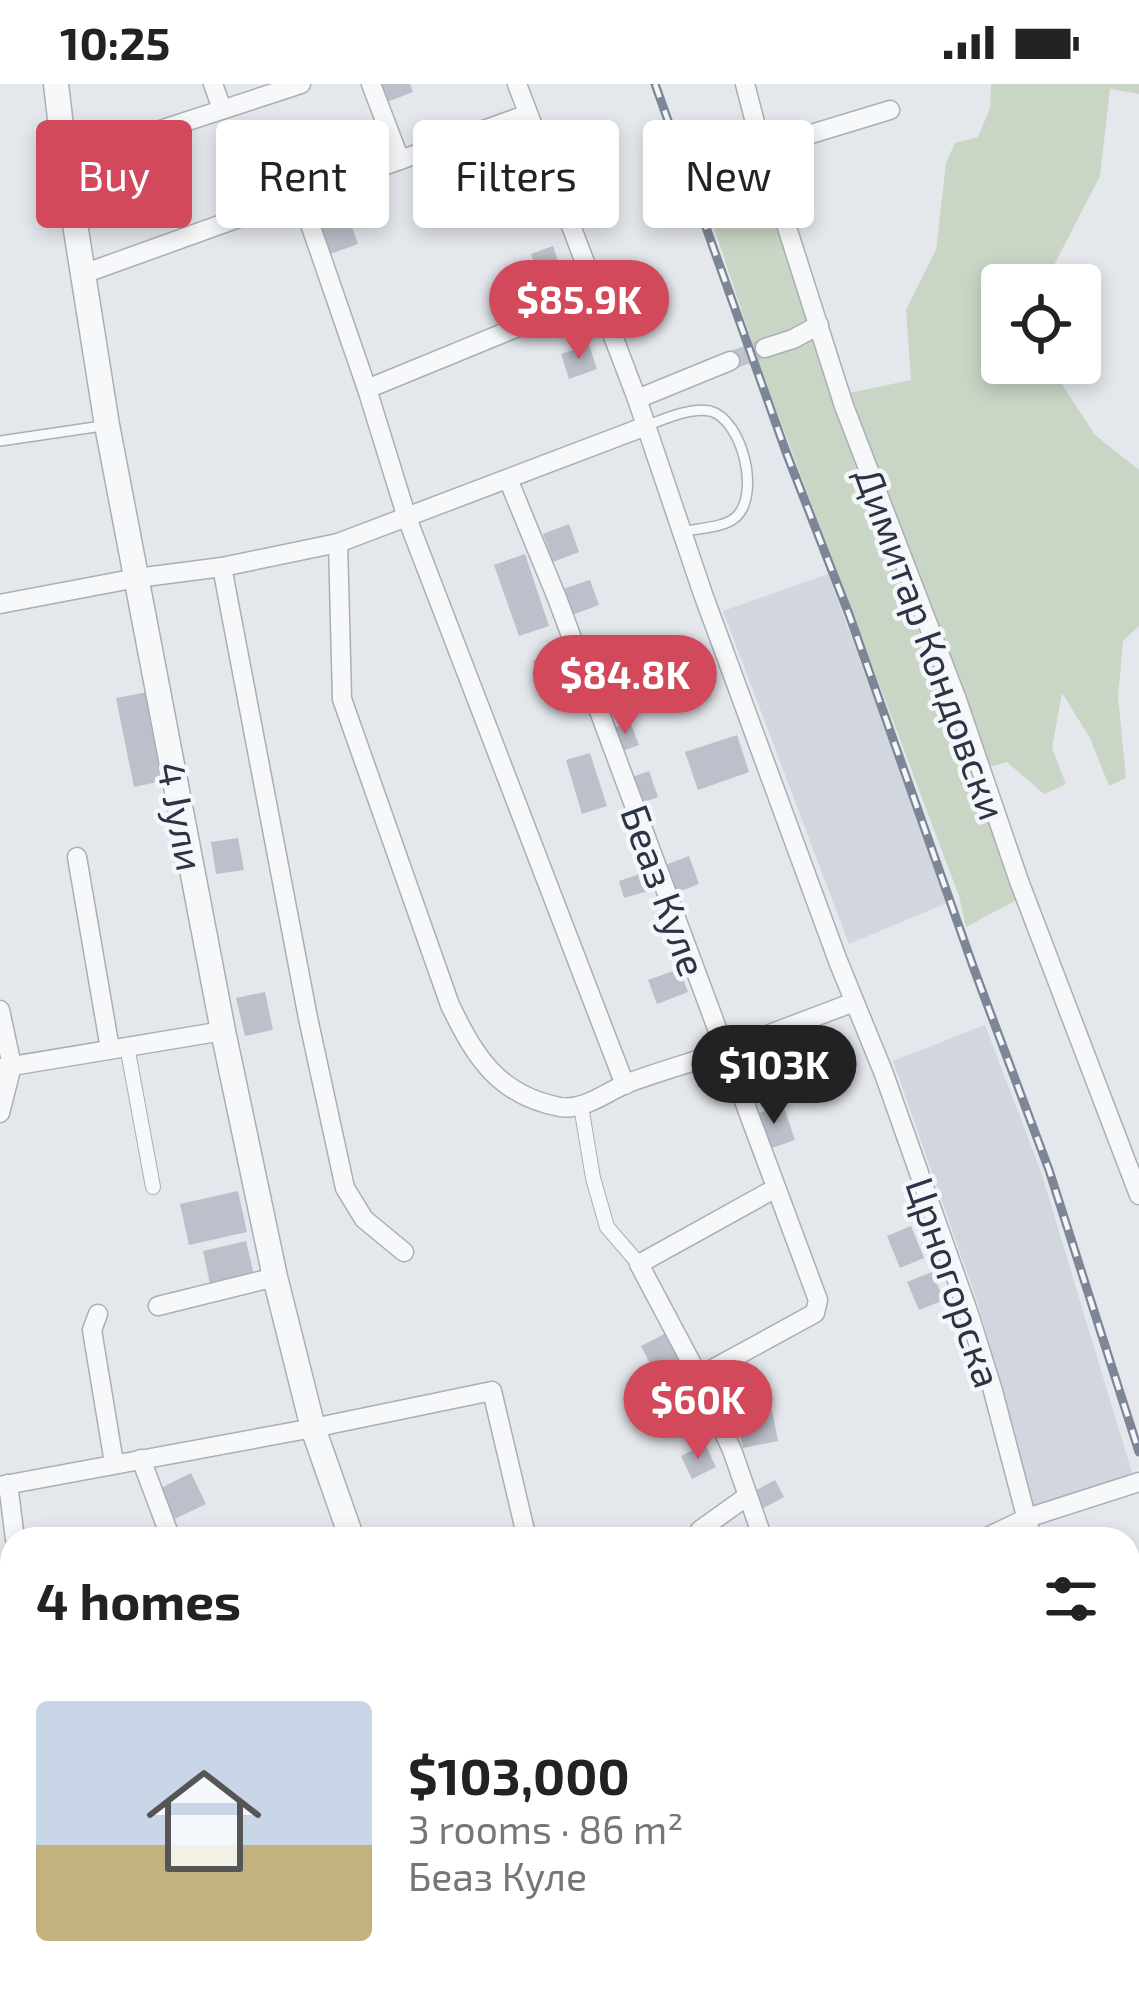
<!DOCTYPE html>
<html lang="en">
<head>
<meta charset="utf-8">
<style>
	body { margin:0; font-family:"Exo 2",sans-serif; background:#f6f6f6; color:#222; height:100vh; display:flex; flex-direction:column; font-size:45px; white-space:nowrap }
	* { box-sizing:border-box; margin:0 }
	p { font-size:39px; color:#767676 }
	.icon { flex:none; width:66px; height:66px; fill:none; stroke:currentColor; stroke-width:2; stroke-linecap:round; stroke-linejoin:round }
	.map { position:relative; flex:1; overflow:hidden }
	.sheet { position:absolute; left:0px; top:1443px; width:1140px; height:468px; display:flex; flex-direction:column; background:#fff; border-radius:36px 36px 0 0; box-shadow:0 6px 18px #0003 }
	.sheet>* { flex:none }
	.hud { position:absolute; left:36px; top:36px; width:1068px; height:108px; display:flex; gap:24px }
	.tools { position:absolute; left:981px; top:180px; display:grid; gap:24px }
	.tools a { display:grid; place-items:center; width:120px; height:120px; border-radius:12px; background:#fff; box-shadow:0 6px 18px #0003; font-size:60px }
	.price { position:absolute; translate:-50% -102px; padding:0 27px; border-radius:42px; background:#d1495b; color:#fff; font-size:39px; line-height:78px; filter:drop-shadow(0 3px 6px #0008) }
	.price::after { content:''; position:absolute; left:50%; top:72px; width:36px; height:27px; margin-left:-18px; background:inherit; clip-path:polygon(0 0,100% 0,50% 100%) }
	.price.selected { background:#222; color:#fff }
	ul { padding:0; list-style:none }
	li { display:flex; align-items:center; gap:36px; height:300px; padding:0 36px }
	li+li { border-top:3px solid #e0e0e0 }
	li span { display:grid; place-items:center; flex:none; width:336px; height:240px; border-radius:12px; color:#555 }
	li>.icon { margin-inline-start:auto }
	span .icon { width:144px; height:144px; fill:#fffc; stroke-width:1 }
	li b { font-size:51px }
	h2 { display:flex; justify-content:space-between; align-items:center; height:144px; padding:0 36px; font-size:51px }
	.chip { padding:0 42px; border-radius:12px; background:#fff; box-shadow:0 6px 18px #0003; font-size:42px; line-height:108px }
	.chip.selected { background:#d1495b; color:#fff }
	.status { display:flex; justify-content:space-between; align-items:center; height:84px; padding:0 60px; background:#fff; direction:ltr }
	.status svg { height:33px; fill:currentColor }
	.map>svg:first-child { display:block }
</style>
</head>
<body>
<div class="status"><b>10:25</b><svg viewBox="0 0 49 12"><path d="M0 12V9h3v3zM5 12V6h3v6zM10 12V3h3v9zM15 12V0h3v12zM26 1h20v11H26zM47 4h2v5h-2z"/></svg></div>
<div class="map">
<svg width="1139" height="1911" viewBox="0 0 1139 1911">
	<rect width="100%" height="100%" fill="#e4e7ec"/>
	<g fill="#d2d6de">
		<path d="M828 490 949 818 849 860 723 527Z"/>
		<path d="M985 941 1041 1088 1133 1392 1032 1422 979 1223 893 977Z"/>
	</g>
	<path fill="#c9d6c5" d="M991 0H1139V10L1110 5 1100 92 1052 185 1051 201H1002V279H1048L1095 351 1139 386V542L1123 557 1118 613 1126 694 1109 702 1090 654 1062 609 1052 664 1066 700 1044 710 1007 678 971 688 1022 813 966 843 959 812 763 291 687 62 752 43 835 312 911 296 906 226 936 166 946 79 955 59 978 53 990 24Z"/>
	<g fill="#bbc0ca">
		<path d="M380 0H410L413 8 387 18Z"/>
		<path d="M343 118 358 160 327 171 312 130Z"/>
		<path d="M553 162 570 214 549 222 531 170Z"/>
		<path d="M589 261 597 285 569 295 561 270Z"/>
		<path d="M569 440 579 468 553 478 543 450Z"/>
		<path d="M525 470 549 542 519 552 494 481Z"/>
		<path d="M590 496 599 521 572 531 563 505Z"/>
		<path d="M702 564 713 596 660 614 649 582Z"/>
		<path d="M555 569 564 594 542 602 533 577Z"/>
		<path d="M148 608 166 696 134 703 116 614Z"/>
		<path d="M630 638 639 661 620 668 611 645Z"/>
		<path d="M737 651 749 688 698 706 685 668Z"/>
		<path d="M590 669 607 722 582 730 566 676Z"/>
		<path d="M649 687 658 713 639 720 629 694Z"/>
		<path d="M238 754 244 786 216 790 211 758Z"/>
		<path d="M689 772 699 800 673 810 663 782Z"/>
		<path d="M643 789 648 807 624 814 619 797Z"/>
		<path d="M679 885 688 908 657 920 648 896Z"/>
		<path d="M265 908 273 946 245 952 236 914Z"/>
		<path d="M783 1021 795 1056 766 1066 753 1031Z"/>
		<path d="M238 1107 247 1148 189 1161 180 1120Z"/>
		<path d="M911 1142 924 1174 900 1184 887 1152Z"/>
		<path d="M246 1157 255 1195 211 1205 203 1167Z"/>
		<path d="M932 1188 944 1216 919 1226 907 1198Z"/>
		<path d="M668 1248 682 1276 655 1289 641 1262Z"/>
		<path d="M772 1326 778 1357 743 1364 737 1333Z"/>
		<path d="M705 1360 716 1383 692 1395 681 1372Z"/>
		<path d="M191 1389 206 1420 175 1435 161 1404Z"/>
		<path d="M775 1396 784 1413 760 1426 751 1409Z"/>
		<path d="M12 1801V1829H10L4 1803Z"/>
		<path d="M725 1899H755L757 1906 728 1911Z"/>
		<path d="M759 1899H786L789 1911H762Z"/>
		<path d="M924 1899 927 1911H883V1909Z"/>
	</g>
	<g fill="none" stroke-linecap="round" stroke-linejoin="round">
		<path stroke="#bfc3cb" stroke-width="18" stroke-dasharray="18 9" stroke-linecap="butt" d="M730 277 765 264"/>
		<g stroke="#a9aeb7" stroke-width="12">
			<g id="service">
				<path d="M646 342C664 335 691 323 710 327 742 335 761 410 736 433 724 444 698 444 682 448"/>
				<path d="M0 357 102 342"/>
			</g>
		</g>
		<g stroke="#a9aeb7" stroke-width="16">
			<g id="pedestrian">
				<path d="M127 962 153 1103"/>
				<path d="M581 1022 593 1094 607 1143 639 1180"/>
			</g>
		</g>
		<g stroke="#a9aeb7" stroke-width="21">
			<g id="minor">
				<path d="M213 0 222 25"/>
				<path d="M371 0 400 76"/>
				<path d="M517 0 637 315 703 510 838 877 884 990 969 1230 993 1307 1032 1455"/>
				<path d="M745 0 762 65 844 322 956 613 1019 797 1139 1111"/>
				<path d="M762 65 890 26"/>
				<path d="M65 77 301 0"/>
				<path d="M300 111 367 305 407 434 625 1001"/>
				<path d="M83 190 528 30"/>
				<path d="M765 264 793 255 819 241"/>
				<path d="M367 305 596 211"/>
				<path d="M637 315 730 277"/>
				<path d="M508 395 557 514 818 1216 815 1229 698 1293"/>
				<path d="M338 459 342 615 450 921C475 973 498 1011 560 1023 584 1027 606 1008 628 999 660 987 693 978 725 967 768 951 811 934 854 918"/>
				<path d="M222 483 308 934 345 1104 364 1135 404 1168"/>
				<path d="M0 520 137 494 222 483 338 459 646 342"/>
				<path d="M77 773 110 965"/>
				<path d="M0 926 12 982 0 1029"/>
				<path d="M0 984 223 947"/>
				<path d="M158 1222 275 1193"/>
				<path d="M98 1230 92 1246 114 1379"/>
				<path d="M141 1375 171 1455"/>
				<path d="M8 1400 15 1455"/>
				<path d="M0 1402 313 1344 492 1307 527 1455"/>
				<path d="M700 1446 746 1413"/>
				<path d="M763 1455 732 1366 692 1280 639 1180 776 1104"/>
				<path d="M983 1455 1027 1434 1139 1398"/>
				<path d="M0 1787 12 1785"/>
				<path d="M0 1889 12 1885"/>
				<path d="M91 1899 94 1911"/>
				<path d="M650 1899 653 1911"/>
				<path d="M802 1899 806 1911"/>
				<path d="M1011 1899 1015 1911"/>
				<path d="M1115 1899 1116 1911"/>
				<path d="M696 1911 701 1899"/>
			</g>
		</g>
		<g stroke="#a9aeb7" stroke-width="27">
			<g id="tertiary">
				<path d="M56 0 65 77 107 341 223 947 275 1193 313 1344 352 1455"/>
				<path d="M477 1899 480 1911"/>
			</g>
		</g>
		<use href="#service" stroke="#f7f8fa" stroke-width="9"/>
		<use href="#pedestrian" stroke="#f7f8fa" stroke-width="14"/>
		<use href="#minor" stroke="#f7f8fa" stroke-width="18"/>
		<use href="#tertiary" stroke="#f7f8fa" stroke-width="24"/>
		<g stroke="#7d8696" stroke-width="9">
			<path id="rail" d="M655 0 786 368 850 533 974 885 1049 1086 1139 1368"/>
		</g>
		<use href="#rail" stroke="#f4f6f9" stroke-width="4.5" stroke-dasharray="14" stroke-linecap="butt"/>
	</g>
	<g text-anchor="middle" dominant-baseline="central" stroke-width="9" stroke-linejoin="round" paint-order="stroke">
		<g font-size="39" fill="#2b3445" stroke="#f4f6f9">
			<text transform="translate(932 559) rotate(70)">Димитар Кондовски</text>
			<text transform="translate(182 732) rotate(79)">4 Јули</text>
			<text transform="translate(665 806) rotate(70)">Беаз Куле</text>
			<text transform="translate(955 1198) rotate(71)">Црногорска</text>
		</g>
	</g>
</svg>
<div class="tools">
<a><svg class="icon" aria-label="locate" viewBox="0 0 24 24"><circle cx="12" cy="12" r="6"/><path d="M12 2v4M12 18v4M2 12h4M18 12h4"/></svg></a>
</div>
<b class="price" style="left:579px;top:278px">$85.9K</b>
<b class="price" style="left:625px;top:653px">$84.8K</b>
<b class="price selected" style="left:774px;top:1043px">$103K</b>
<b class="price" style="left:698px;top:1378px">$60K</b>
<div class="hud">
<a class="chip selected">Buy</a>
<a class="chip">Rent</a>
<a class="chip">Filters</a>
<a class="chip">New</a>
</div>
<section class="sheet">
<h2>4 homes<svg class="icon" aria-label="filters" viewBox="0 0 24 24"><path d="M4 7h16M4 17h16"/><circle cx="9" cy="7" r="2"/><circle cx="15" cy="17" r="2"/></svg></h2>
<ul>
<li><span style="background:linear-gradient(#c9d6e8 60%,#c2b280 0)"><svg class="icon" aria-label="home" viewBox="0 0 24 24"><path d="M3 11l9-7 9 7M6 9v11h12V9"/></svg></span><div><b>$103,000</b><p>3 rooms · 86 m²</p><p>Беаз Куле</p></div></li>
</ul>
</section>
</div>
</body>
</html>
